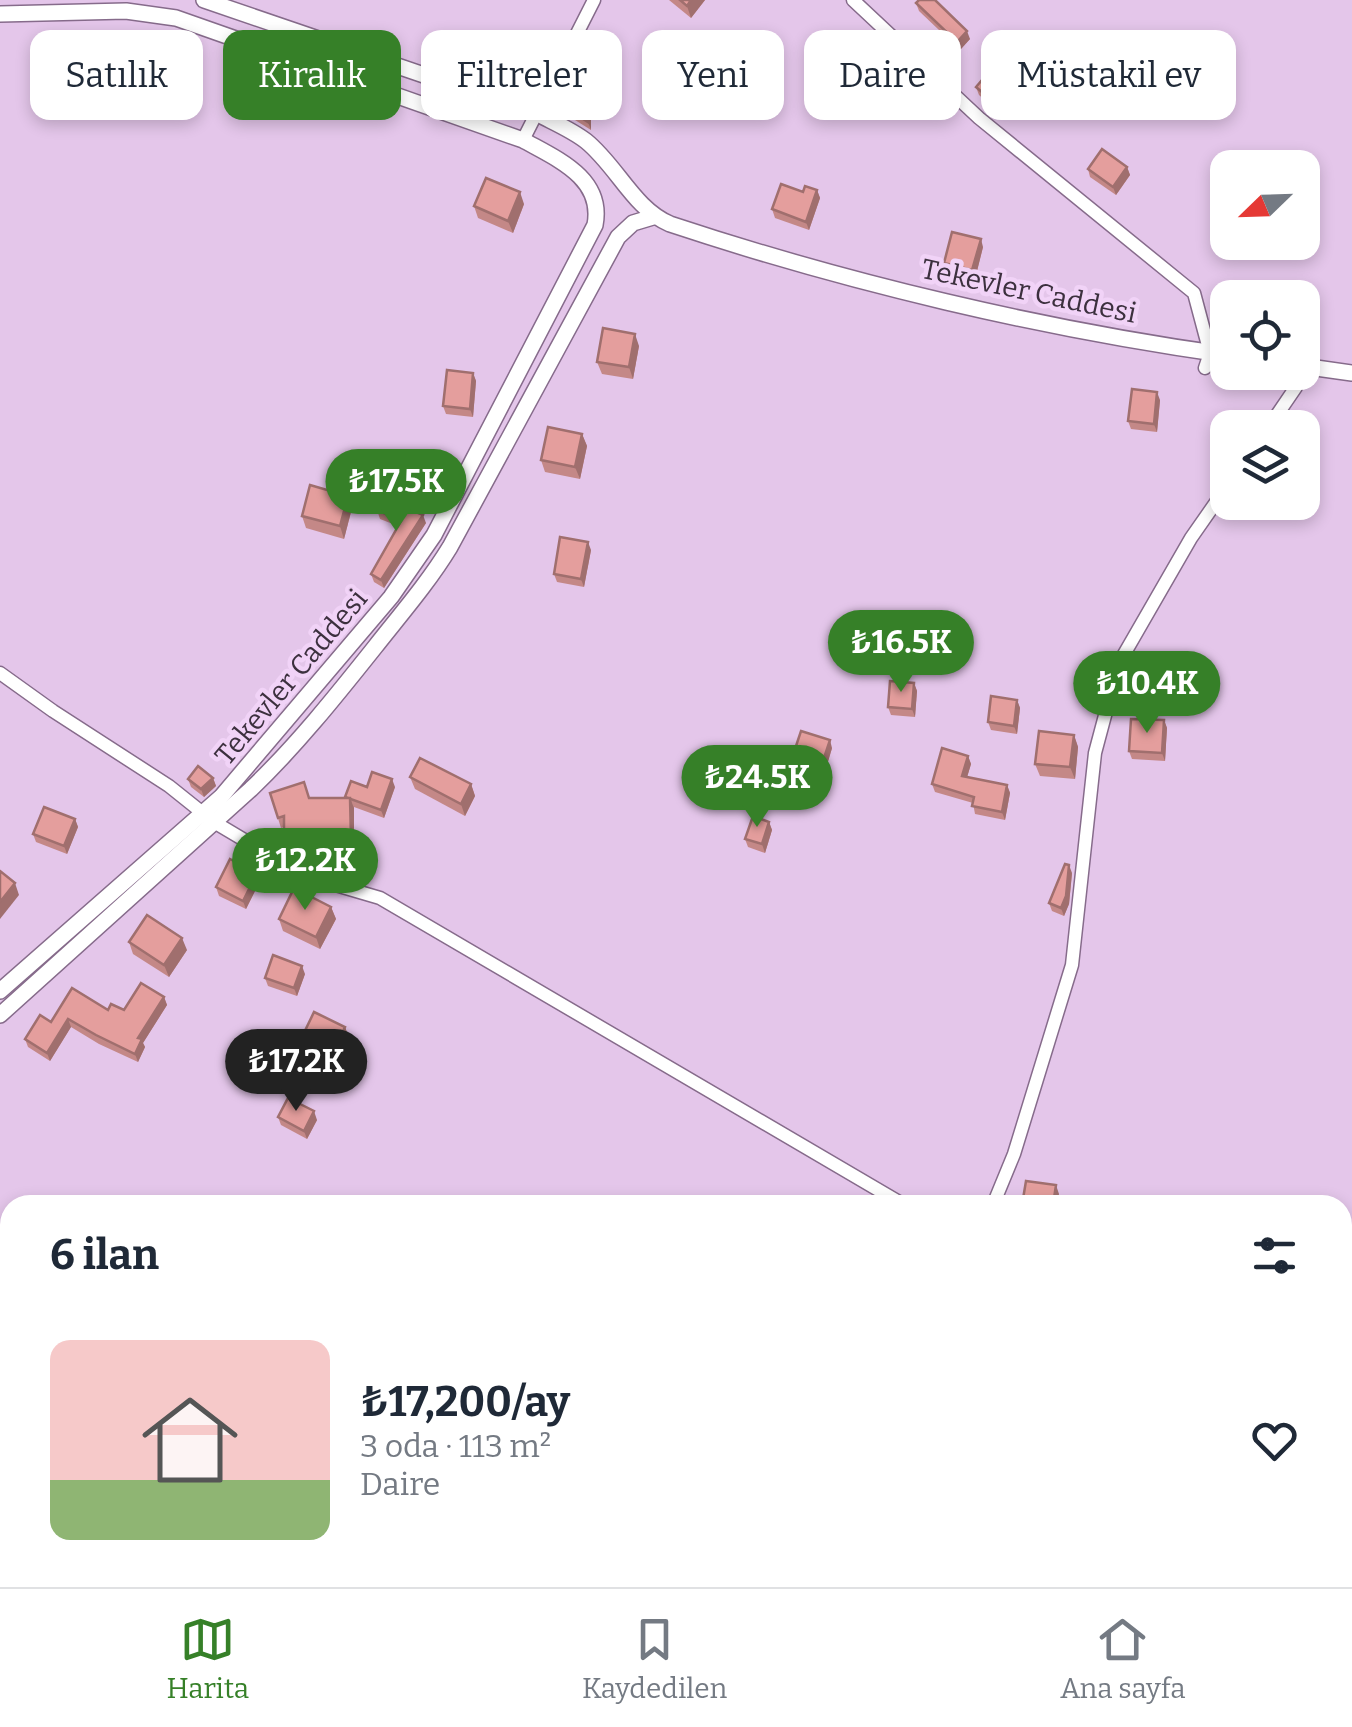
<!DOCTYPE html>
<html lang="tr">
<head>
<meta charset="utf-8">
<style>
	body { margin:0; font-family:Bitter,serif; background:#f2f2f3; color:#1f2937; height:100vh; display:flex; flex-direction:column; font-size:38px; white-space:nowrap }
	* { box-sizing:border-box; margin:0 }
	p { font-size:32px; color:#747a83 }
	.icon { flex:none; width:55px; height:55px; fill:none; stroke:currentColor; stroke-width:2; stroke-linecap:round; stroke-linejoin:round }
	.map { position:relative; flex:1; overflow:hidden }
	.sheet { position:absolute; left:0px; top:1195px; width:1352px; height:392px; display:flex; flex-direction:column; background:#fff; border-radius:30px 30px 0 0; box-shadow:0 5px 15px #0003 }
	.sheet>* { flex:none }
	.guide { position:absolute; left:30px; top:30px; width:1292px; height:90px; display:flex; gap:20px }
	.needle { width:65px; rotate:247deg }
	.controls { position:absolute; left:1210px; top:150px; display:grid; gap:20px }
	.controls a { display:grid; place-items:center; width:110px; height:110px; border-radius:20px; background:#fff; box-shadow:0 5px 15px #0003; font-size:50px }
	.price { position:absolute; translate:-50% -85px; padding:0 22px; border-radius:35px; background:#368028; color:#fff; font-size:32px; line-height:65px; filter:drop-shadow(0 2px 5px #0008) }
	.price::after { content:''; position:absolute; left:50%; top:60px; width:30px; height:22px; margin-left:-15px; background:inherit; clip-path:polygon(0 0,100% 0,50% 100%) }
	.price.selected { background:#222; color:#fff }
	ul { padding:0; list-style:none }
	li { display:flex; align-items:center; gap:30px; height:250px; padding:0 50px }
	li span { display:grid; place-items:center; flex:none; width:280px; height:200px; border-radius:20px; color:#555 }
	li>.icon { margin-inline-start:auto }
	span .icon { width:120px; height:120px; fill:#fffc; stroke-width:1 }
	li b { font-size:42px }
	h2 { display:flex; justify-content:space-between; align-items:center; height:120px; padding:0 50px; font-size:42px }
	.tag { padding:0 35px; border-radius:20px; background:#fff; box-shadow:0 5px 15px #0003; font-size:35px; line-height:90px }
	.tag.selected { background:#368028; color:#fff }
	.dock { display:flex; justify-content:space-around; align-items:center; height:140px; border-top:2px solid #e0e1e3; background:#fff; font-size:28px; color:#747a83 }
	.dock a { display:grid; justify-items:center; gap:5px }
	.dock .selected { color:#368028 }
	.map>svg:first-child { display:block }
</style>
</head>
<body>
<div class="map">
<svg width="1352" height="1587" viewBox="0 0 1352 1587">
	<rect width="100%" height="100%" fill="#e4c6ea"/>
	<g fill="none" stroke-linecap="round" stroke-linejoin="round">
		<g stroke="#94bf8c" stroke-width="5">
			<path d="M715 1587 723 1578"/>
			<path d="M843 1587 851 1578"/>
		</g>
		<g stroke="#866b8b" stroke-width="15">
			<g id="minor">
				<path d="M853 0 979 118 1194 293 1210 353 1205 368"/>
				<path d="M523 140 594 0"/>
				<path d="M1268 428 1296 387"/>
				<path d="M0 673 53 711 169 786 214 822 305 876 380 898 904 1205"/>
				<path d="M993 1205 1014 1154 1072 965 1095 753 1119 663 1191 538 1228 485"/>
			</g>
		</g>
		<g stroke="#866b8b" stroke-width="18">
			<g id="tertiary">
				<path d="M204 0 538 114C553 122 572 130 586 141 617 166 634 209 670 224 848 283 1042 329 1228 355"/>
				<path d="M0 14 126 11 176 18 523 140C557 159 604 178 595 225L434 535 391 597 221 797 0 991"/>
				<path d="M1302 366 1352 373"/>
				<path d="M0 1015 251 789C296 746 336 696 375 647 401 614 428 583 450 547L618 237 633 223 653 217"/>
			</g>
		</g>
		<path stroke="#8e7992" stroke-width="2.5" stroke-dasharray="8 5" stroke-linecap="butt" d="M163 1578 186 1587"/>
		<use href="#minor" stroke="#fff" stroke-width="12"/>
		<use href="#tertiary" stroke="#fff" stroke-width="15"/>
	</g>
	<g fill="#c48887">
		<path d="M669 0H705L691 18Z"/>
		<path d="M916 3 970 39 960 50 919 11Z"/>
		<path d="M500 53 494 77 474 72 471 63Z"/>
		<path d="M976 87 1015 91 998 112 979 95Z"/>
		<path d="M591 105V130L575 120 572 112Z"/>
		<path d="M1127 167 1130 175 1116 195 1090 177 1088 169Z"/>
		<path d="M817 190 820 198 809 230 775 218 772 209 803 192Z"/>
		<path d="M524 204 513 233 478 218 474 206Z"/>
		<path d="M983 247 975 279 947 271 944 263Z"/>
		<path d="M639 346 633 379 602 374 597 362Z"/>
		<path d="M473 373 476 381 473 417 446 414 443 406Z"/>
		<path d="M1160 400 1157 432 1131 429 1128 421Z"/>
		<path d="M582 434 587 446 580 479 545 472 541 460Z"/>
		<path d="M348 496 352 508 344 539 306 528 302 516Z"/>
		<path d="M377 510 426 523 384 588 374 582 371 574 398 526 380 519Z"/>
		<path d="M591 550 584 587 557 582 554 574Z"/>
		<path d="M914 683 917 691 915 717 891 715 888 707Z"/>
		<path d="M1017 700 1020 708 1017 734 991 730 988 722Z"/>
		<path d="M1164 720 1167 728 1165 761 1132 759 1129 751Z"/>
		<path d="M1074 735 1078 747 1075 779 1040 776 1035 764Z"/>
		<path d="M832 748 824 775 795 766 792 758Z"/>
		<path d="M968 756 971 764 967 777 1007 785 1010 793 1005 820 975 814 973 803 935 792 932 784Z"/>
		<path d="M410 777 471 784 475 796 465 816 415 789Z"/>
		<path d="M213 778 216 786 204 797 191 787 188 779Z"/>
		<path d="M367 787H395L384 818 354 807V850L288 851 284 841V827L281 828 270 793 309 798H345Z"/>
		<path d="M75 819 78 827 67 854 36 842 33 834Z"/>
		<path d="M769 822 772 830 765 853 748 847 745 839Z"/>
		<path d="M257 873 260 881 246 909 219 896 216 887Z"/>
		<path d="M1072 873 1069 904 1064 916 1052 911 1049 903Z"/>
		<path d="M331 907 336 919 320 949 283 931 279 919Z"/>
		<path d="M129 942 187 950 169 977 133 954Z"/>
		<path d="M305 974 297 996 268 986 265 978Z"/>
		<path d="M164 997 167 1005 143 1043 145 1047 138 1062 99 1044 71 1027 50 1061 28 1047 25 1039 51 1022 108 1010H124Z"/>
		<path d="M345 1027 348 1035 336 1061 305 1046 302 1037Z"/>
		<path d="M277 1051 280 1059 265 1084 236 1068 233 1059Z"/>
		<path d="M278 1117 317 1120 307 1139 281 1125Z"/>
	</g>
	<g fill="#a06f6e">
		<path d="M691 0H705L691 18 687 6Z"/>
		<path d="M967 31 970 39 960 50 957 42Z"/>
		<path d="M497 45 500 53 494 77 491 69Z"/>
		<path d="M1012 83 1015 91 998 112 995 103Z"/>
		<path d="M589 97 591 105V130L588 122Z"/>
		<path d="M1127 167 1130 175 1116 195 1113 187Z"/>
		<path d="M817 190 820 198 809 230 806 222Z"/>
		<path d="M520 192 524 204 513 233 508 221Z"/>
		<path d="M981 239 983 247 975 279 972 270Z"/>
		<path d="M635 334 639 346 633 379 629 367Z"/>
		<path d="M473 373 476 381 473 417 470 409Z"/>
		<path d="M1157 392 1160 400 1157 432 1154 424Z"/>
		<path d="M582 434 587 446 580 479 575 467Z"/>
		<path d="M348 496 352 508 344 539 340 526Z"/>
		<path d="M423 515 426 523 384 588 381 580Z"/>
		<path d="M588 542 591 550 584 587 581 579Z"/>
		<path d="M914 683 917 691 915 717 912 709Z"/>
		<path d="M1017 700 1020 708 1017 734 1014 726Z"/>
		<path d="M1164 720 1167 728 1165 761 1162 753Z"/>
		<path d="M264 723 266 727 254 741 253 736Z"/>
		<path d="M1074 735 1078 747 1075 779 1070 767Z"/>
		<path d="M830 740 832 748 824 775 821 767Z"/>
		<path d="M968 756 971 764 965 784 962 776Z"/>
		<path d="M213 778 216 786 204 797 201 789Z"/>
		<path d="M392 779 395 787 384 818 381 810Z"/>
		<path d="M471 784 475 796 465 816 461 804Z"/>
		<path d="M1007 785 1010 793 1005 820 1002 812Z"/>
		<path d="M350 798 354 808V850L351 840Z"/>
		<path d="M75 819 78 827 67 854 64 846Z"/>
		<path d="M769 822 772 830 765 853 762 844Z"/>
		<path d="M1069 865 1072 873 1069 904 1064 916 1061 908Z"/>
		<path d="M257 873 260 881 246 909 243 901Z"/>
		<path d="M15 883 19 895 0 919V902Z"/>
		<path d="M331 907 336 919 320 949 316 937Z"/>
		<path d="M182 938 187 950 169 977 164 965Z"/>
		<path d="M302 966 305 974 297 996 294 988Z"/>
		<path d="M164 997 167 1005 143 1043 145 1047 138 1062 135 1054 138 1038Z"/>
		<path d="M68 1019 71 1027 50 1061 47 1053Z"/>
		<path d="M345 1027 348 1035 336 1061 333 1052Z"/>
		<path d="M277 1051 280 1059 265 1084 263 1076Z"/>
		<path d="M314 1111 317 1120 307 1139 304 1131Z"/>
		<path d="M1056 1185 1059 1194 1057 1205H1053Z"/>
		<path d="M62 1578H68L66 1587H60Z"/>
	</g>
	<g fill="#e49e9d" stroke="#a06f6e" stroke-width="2.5">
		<path d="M680 0H691L687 6Z"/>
		<path d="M919 0H935L967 31 957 42 916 3Z"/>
		<path d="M477 40 497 45 491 69 471 63Z"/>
		<path d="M993 67 1012 83 995 103 976 87Z"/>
		<path d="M572 96 589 97 588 122 572 112Z"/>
		<path d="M1102 149 1127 167 1113 187 1088 169Z"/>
		<path d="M486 178 520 192 508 221 474 206Z"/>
		<path d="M781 184 803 192 805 186 817 190 806 222 772 209Z"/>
		<path d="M952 232 981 239 972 270 944 263Z"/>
		<path d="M603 328 635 334 629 367 597 362Z"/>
		<path d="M447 370 473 373 470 409 443 406Z"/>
		<path d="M1132 389 1157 392 1154 424 1128 421Z"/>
		<path d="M548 427 582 434 575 467 541 460Z"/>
		<path d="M310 485 348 496 340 526 302 516Z"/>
		<path d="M383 498 423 515 381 580 371 574 401 521 377 510Z"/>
		<path d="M560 537 588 542 581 579 554 574Z"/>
		<path d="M890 681 914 683 912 709 888 707Z"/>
		<path d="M991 696 1017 700 1014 726 988 722Z"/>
		<path d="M1131 719 1164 720 1162 753 1129 751Z"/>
		<path d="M260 720 264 723 253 736 249 734Z"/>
		<path d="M801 731 830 740 821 767 792 758Z"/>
		<path d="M1039 731 1074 735 1070 767 1035 764Z"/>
		<path d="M942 748 968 756 962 776 1007 785 1002 812 972 806 974 797 932 784Z"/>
		<path d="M420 758 471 784 461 804 410 777Z"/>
		<path d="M198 766 213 778 201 789 188 779Z"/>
		<path d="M372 772 392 779 381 810 345 797 351 781 367 787Z"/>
		<path d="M304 782 309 798H350L351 840 284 841V816L278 818 270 793Z"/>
		<path d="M44 807 75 819 64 846 33 834Z"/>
		<path d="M753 816 769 822 762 844 745 839Z"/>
		<path d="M230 859 257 873 243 901 216 887Z"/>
		<path d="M1065 864 1069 865 1066 896 1061 908 1049 903Z"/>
		<path d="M0 871 15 883 0 902Z"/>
		<path d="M294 888 331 907 316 937 279 919Z"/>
		<path d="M147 915 182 938 164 965 129 942Z"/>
		<path d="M273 955 302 966 294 988 265 978Z"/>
		<path d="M141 983 164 997 138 1038 142 1039 135 1054 96 1035 68 1019 47 1053 25 1039 40 1015 51 1022 72 988 108 1010 111 1004 124 1010Z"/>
		<path d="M314 1012 345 1027 333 1052 302 1037Z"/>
		<path d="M247 1034 277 1051 263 1076 233 1059Z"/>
		<path d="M288 1098 314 1111 304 1131 278 1117Z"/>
		<path d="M1026 1181 1056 1185 1053 1205H1022Z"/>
		<path d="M1298 1199 1301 1205H1288Z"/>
		<path d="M23 1578H62L60 1587H21Z"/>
		<path d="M1119 1578 1148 1579 1147 1587H1117Z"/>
	</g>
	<g text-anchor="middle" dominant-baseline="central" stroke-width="9" stroke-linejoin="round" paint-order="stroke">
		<g font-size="28" fill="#3c303e" stroke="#f1d3f7">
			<text transform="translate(1029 291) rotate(12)">Tekevler Caddesi</text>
			<text transform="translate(291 677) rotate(-50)">Tekevler Caddesi</text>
		</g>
	</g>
</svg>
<div class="controls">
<a><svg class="needle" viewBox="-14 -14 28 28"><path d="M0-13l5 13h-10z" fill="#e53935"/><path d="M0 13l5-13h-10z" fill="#747a83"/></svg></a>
<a><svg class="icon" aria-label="locate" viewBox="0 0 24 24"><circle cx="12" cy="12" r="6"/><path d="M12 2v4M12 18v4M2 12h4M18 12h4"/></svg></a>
<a><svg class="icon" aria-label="layers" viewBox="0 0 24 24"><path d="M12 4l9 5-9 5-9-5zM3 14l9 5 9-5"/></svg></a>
</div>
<b class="price" style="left:396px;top:534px">₺17.5K</b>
<b class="price" style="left:901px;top:695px">₺16.5K</b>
<b class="price" style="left:1147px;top:736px">₺10.4K</b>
<b class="price" style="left:757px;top:830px">₺24.5K</b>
<b class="price" style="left:305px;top:913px">₺12.2K</b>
<b class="price selected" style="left:296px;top:1114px">₺17.2K</b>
<div class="guide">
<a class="tag">Satılık</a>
<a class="tag selected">Kiralık</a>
<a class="tag">Filtreler</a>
<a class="tag">Yeni</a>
<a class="tag">Daire</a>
<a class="tag">Müstakil ev</a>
</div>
<section class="sheet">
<h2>6 ilan<svg class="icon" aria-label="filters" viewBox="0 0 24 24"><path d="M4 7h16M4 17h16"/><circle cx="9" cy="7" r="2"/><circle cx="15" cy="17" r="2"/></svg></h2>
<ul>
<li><span style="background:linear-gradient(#f6c9c9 70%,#8fb573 0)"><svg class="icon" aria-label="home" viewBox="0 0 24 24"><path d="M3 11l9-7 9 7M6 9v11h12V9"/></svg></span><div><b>₺17,200/ay</b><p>3 oda · 113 m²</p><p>Daire</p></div><svg class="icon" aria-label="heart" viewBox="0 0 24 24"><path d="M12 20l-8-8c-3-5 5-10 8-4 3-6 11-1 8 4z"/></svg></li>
</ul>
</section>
</div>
<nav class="dock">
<a class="selected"><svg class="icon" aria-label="map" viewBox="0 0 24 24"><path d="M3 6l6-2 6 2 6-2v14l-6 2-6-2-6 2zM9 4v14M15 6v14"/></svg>Harita</a>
<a><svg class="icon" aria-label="saved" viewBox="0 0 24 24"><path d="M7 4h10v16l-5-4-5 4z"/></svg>Kaydedilen</a>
<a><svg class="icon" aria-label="home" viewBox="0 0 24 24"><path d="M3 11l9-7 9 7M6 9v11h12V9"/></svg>Ana sayfa</a>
</nav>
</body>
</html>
